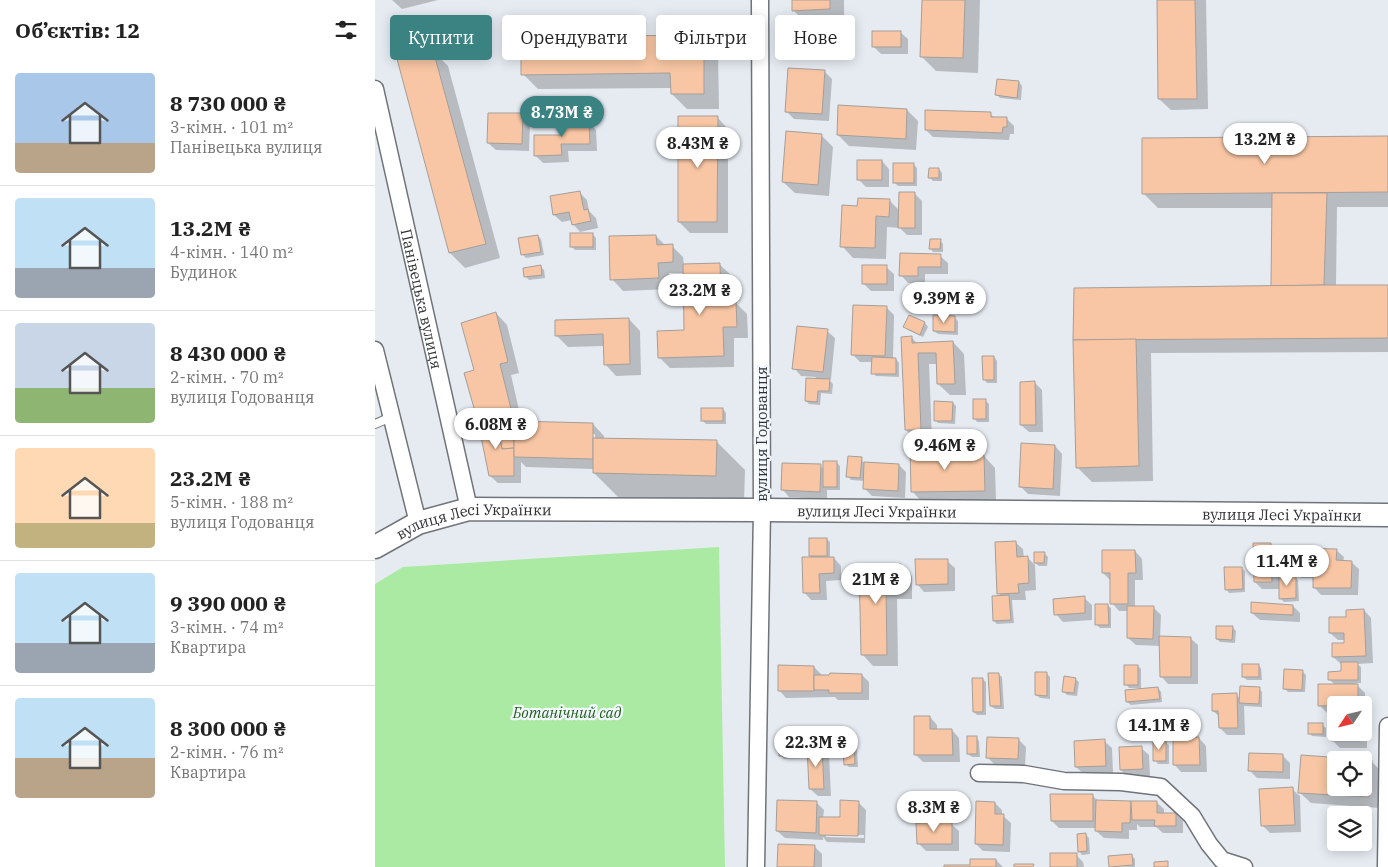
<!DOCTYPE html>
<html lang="uk">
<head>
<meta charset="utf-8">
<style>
	body { margin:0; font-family:"IBM Plex Serif",serif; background:#f6f6f6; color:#222; height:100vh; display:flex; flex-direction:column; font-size:19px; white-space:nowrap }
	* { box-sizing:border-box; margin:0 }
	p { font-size:16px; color:#767676 }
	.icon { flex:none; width:28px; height:28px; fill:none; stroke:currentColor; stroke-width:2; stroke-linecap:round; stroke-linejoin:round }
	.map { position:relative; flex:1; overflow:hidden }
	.drawer { display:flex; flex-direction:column; background:#fff; width:375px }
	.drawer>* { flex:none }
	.banner { position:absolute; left:15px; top:15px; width:475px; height:45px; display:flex; gap:10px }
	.needle { width:32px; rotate:235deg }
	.fabs { position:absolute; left:952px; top:696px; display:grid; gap:10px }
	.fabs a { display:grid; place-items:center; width:45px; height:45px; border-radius:5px; background:#fff; box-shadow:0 2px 12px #0003; font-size:25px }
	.price { position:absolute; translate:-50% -42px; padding:0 11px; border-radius:18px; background:#fff; color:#222; font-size:16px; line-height:32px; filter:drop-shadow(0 1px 2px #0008) }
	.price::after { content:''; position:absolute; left:50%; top:30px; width:15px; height:11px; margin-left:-8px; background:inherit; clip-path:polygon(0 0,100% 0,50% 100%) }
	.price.selected { background:#3a8382; color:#fff }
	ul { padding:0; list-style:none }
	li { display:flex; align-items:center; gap:15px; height:125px; padding:0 15px }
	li+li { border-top:1px solid #e0e0e0 }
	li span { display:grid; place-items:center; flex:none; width:140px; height:100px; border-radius:5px; color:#555 }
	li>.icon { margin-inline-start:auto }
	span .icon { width:60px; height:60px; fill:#fffc; stroke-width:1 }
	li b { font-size:21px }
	h2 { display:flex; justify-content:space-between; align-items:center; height:60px; padding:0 15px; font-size:21px }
	.chip { padding:0 18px; border-radius:5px; background:#fff; box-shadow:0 2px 12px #0003; font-size:18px; line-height:45px }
	.chip.selected { background:#3a8382; color:#fff }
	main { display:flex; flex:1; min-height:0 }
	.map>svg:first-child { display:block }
</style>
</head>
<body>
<main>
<section class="drawer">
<h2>Об’єктів: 12<svg class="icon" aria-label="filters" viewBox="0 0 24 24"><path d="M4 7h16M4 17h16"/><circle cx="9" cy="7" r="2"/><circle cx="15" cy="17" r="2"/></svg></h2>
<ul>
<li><span style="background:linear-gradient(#a9c7e8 70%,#b9a48a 0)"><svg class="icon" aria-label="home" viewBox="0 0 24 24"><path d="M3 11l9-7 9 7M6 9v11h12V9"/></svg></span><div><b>8 730 000 ₴</b><p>3-кімн. · 101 m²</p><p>Панівецька вулиця</p></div></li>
<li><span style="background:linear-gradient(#bfe0f5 70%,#9aa5b1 0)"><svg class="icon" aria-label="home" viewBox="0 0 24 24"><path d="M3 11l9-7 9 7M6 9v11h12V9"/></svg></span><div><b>13.2M ₴</b><p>4-кімн. · 140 m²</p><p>Будинок</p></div></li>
<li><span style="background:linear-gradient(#c9d6e8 65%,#8fb573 0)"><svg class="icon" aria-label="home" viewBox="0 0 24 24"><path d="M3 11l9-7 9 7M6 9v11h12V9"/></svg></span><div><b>8 430 000 ₴</b><p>2-кімн. · 70 m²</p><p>вулиця Годованця</p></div></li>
<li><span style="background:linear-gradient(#ffd9b3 75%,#c2b280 0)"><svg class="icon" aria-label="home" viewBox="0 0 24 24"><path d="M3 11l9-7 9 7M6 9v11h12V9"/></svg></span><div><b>23.2M ₴</b><p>5-кімн. · 188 m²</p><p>вулиця Годованця</p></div></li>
<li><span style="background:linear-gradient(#bfe0f5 70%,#9aa5b1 0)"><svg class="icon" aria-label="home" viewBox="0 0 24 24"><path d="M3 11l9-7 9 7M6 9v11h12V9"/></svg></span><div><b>9 390 000 ₴</b><p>3-кімн. · 74 m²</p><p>Квартира</p></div></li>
<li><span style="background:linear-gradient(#bfe0f5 60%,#b9a48a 0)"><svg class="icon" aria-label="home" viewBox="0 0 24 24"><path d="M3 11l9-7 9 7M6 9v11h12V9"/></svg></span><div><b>8 300 000 ₴</b><p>2-кімн. · 76 m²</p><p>Квартира</p></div></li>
</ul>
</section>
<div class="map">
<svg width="1013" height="867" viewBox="0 0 1013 867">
	<rect width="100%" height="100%" fill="#e6ebf2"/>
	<path fill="#abeaa3" d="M344 547 350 867H0V584L28 567Z"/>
	<g fill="#0003" fill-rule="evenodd">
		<path d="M17 0H63L27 9Z"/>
		<path d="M418 0H469V23L433 25 418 10Z"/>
		<path d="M548 0H605L603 73 561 71 546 56Z"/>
		<path d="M783 0H831L833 109 796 110 784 99Z"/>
		<path d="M525 32 533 39V54H506L499 47Z"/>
		<path d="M328 36 343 51 344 109H312L297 94V88L163 89 148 74Z"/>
		<path d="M58 51 73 66 125 258 90 268 75 253 23 60Z"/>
		<path d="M449 71 457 79 454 121 419 119 411 111Z"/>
		<path d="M623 80 644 82 647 86 646 100 625 98 622 95Z"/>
		<path d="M532 110 543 121 541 150 474 146 463 135Z"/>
		<path d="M615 114 620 118H631L639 126V134H635L634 140 558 137 551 130Z"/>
		<path d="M148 115 155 122 154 151 121 150 113 143Z"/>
		<path d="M342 117 353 129V233H315L304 222Z"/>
		<path d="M214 122 221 130 222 151H193L194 162 168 163 160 155 187 136Z"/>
		<path d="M447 136 458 147 454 196 420 193 408 182Z"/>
		<path d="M1013 138V207H962L961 286H1013V352L776 353 778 481 717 482 702 467 699 340 899 287 898 208H783L768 193V139Z"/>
		<path d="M507 161 514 169V187H491L483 179Z"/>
		<path d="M538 164 542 168V186H523L519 182Z"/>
		<path d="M564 169 567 173V181H558L555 178Z"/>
		<path d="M204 192 212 200 214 211 221 218 223 228 205 232 198 224 197 220 187 222 179 215 176 197Z"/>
		<path d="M539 193 547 201V235H532L525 228 512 227 511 259 478 258 467 246 484 207 515 201 525 211Z"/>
		<path d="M217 234 221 238V250H200L196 246Z"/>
		<path d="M163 236 166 239 169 255 151 258 147 254Z"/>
		<path d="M281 236 291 246H297L308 257 309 265 344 264 356 275V303H361L372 314 373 338H359V367L295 368 284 357 310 332 309 273H294L295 289 248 291 237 279Z"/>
		<path d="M565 240 568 244V252H558L555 248Z"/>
		<path d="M565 256 573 263V274H550V283H533L526 275Z"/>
		<path d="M166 267 169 270 170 278 154 280 150 276Z"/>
		<path d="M511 267 519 274V291H496L489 284Z"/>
		<path d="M582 300 585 303V311H573L570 308Z"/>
		<path d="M512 308 519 315 518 359H521L524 363V377L501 376 498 373V362H485L477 354Z"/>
		<path d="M121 313 132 325 144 373 136 375 147 423 218 424 229 436V440L342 442 370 470 369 503 247 501 219 473V469L151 467 146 462V483H123L115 476 101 371ZM217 434H220V440H217Z"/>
		<path d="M534 317 550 323 553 327 548 337 533 330 530 327Z"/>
		<path d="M579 317 583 321V335L563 334 559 331Z"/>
		<path d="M254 319 265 331 266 375 241 376 230 364V346L193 347 181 335Z"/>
		<path d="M452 331 460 338 456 379H453L458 384 457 394 446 393 445 405 434 404 431 401 441 377 426 376 419 368Z"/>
		<path d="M536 337 543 344 578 342 589 354 591 395H575L563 384V364H554L557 440 542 441 531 430Z"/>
		<path d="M619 357 622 361V383H612L609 379Z"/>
		<path d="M660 383 667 390 668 432H654L646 425Z"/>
		<path d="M610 400 614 404V422H602L599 418Z"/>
		<path d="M578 403 581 406 580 424 563 423 560 420Z"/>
		<path d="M348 409 351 413V424H331L327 420Z"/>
		<path d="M680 446 687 454 685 496 653 494 646 487Z"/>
		<path d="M570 448 579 457 609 456 620 468 621 502 548 503 537 491Z"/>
		<path d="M486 458 489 463 524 465 531 472 530 498 497 496 489 488 490 481 476 480 473 476Z"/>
		<path d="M462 463 465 466V490H452V499L414 497 407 489 445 466 450 470Z"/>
		<path d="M452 539 455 542V558H459L466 566V580L451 581 452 600H436L429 592 437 558 435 555Z"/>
		<path d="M640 542 648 549 649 558H653L660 565V563L661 590 650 591 651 600H637L639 623 622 624 619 621 627 597 624 593Z"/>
		<path d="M896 545 903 552V577H920L923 580 924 601 909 602 905 598V589H887L880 582Z"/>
		<path d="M961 550 969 557 968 562H976L984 569 983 595H946L939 587V578H926L919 570Z"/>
		<path d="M760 551 767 559 768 580H760V607H778L786 615 785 638H815L823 645V684H793L786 676V646L761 645 753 638V611H744L737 603 736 581 728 573Z"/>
		<path d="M669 553 673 557 672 566H664L660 563Z"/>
		<path d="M572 561 580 568V591L549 592 542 584Z"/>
		<path d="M486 565H526L537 576V599H522L523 666H498L487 654Z"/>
		<path d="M866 568 870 571V592L854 593 851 589Z"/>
		<path d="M709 598 717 605V620L688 622 681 614Z"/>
		<path d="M732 605 736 608V628H725L722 625Z"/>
		<path d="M918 606 925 613V622L885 620 877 613Z"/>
		<path d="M989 610 996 618 998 663 982 664 986 667V683H980L990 693V712H989V705H961V713H952L944 705 960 685 954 679 968 673 967 664H966L958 657 970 644V640H963L955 633 973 618Z"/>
		<path d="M857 627 861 631 860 643 845 642 842 639Z"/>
		<path d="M883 665 886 668 887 680H872L868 677Z"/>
		<path d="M763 666 766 669V688H754L751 684Z"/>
		<path d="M439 667 446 674V677L487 675 494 682V700H463L460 697 411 698 404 690Z"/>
		<path d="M927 671 931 675 930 692H913L909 688Z"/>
		<path d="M623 674 627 677 629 709H620L616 706Z"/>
		<path d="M672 674 675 677V699L665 698 661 695Z"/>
		<path d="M607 679 611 682V715H602L599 712Z"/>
		<path d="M700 679 704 682 702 696 692 695 688 691Z"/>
		<path d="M783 688 786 692 787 702 756 705 752 702Z"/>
		<path d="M884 688 887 692V707L869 706 870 735H852L845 728V717L838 711 861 695 866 699Z"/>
		<path d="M957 715H961V732H989V719L992 723V748H965L958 741Z"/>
		<path d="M555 717 562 725V730H577L584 738 585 762H548L540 754Z"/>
		<path d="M947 725 951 728V737L937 736 934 733Z"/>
		<path d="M812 733 817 738H824L831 746 832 772H806L799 764Z"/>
		<path d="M601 737 604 741 605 757H597L593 754Z"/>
		<path d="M643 739 651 747 650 766 620 765 613 758Z"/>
		<path d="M729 741 737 748 738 773 709 774 701 767Z"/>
		<path d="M425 742 429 746V758L409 759 405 755Z"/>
		<path d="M790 742 794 745V764H783L780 760Z"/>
		<path d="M447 747 454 754 456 796H443L435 789Z"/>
		<path d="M479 747 482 750 483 767H474L470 764Z"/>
		<path d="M766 748 774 755 775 776 753 777 746 770Z"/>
		<path d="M908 756 915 763V779L882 778 875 771Z"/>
		<path d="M927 756 984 760H961V788H989V760L996 761 1007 772 1005 808 936 803 924 792Z"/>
		<path d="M917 789 925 796 926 832 895 833 887 825Z"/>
		<path d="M717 795 724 802H781L789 809V814H801L808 821V833H788L781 827H765L762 824V830H754V839L729 838 721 831 722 828H684L677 821Z"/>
		<path d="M441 802 449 810 448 818 466 819 483 802 491 810 490 843 452 842 448 837V840L410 838 402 831ZM451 834 489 835V838L451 837Z"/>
		<path d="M620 803 627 810V815L636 823 635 852 608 851 601 844Z"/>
		<path d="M576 824 584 831V851H551L543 843Z"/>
		<path d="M711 835 714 838 715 854 707 855 704 851Z"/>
		<path d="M439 846 447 854V867H403Z"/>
		<path d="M701 855 708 862 709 867H676Z"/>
		<path d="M756 855 760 859V867L735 866Z"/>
		<path d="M621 860 628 867H570H596Z"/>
	</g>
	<g fill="#f8c6a4" stroke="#a59e99" fill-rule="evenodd">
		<path d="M417 0H455V9L417 11Z"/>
		<path d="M547 0H590L588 58 545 57Z"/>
		<path d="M782 0H820L822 99H783Z"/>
		<rect x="497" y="31" width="29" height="16"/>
		<path d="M329 35V94H296L295 73 146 75V37Z"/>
		<path d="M58 50 111 244 74 253 22 59Z"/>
		<path d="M413 68 450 70 447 114 410 112Z"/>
		<path d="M622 79 644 81 642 98 620 95Z"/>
		<path d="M463 105 532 109 531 139 462 135Z"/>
		<path d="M550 110 616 112V117H632V127H628L627 133 550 130Z"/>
		<path d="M113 113H148L147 144 112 143Z"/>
		<path d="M303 116H343L342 222H303Z"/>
		<path d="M186 121H214L215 144H186L187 155 159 156V135H186Z"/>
		<path d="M411 131 447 134 443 185 407 182Z"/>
		<path d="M1013 136V192L767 194V138Z"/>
		<rect x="482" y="160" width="25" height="20"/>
		<rect x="518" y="163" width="21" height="20"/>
		<path d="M554 168H564V178H553Z"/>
		<path d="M205 191 209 210 213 209 216 221 197 225 194 212 178 215 175 196Z"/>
		<path d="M524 192H540V228H523Z"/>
		<path d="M897 193H952L949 285 896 286Z"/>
		<path d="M483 198 515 199 514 217 501 216 500 248 465 247 467 205 482 206Z"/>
		<rect x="195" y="233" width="23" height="14"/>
		<path d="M163 235 166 252 146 255 143 238Z"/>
		<path d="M281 235 282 245 298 244V262L283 263 284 278 235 280 234 236Z"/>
		<path d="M555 239H566L565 249H554Z"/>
		<path d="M525 253 566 254V267H543V276H524Z"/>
		<path d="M345 263 346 302H361L362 327H348L349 356 283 358 282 331 309 330 308 264Z"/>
		<path d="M166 265 167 275 149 277 148 268Z"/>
		<rect x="487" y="265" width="25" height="19"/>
		<path d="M949 285H1013V338L698 340 699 288Z"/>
		<rect x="569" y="298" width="13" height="10"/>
		<path d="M478 305 512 306 510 356 476 355Z"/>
		<path d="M121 312 133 362 125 364 139 421V448L127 449 121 418 103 422 89 373 99 370 86 323Z"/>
		<path d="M534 315 550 322 545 335 528 327Z"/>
		<path d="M558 315 580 316V332L558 331Z"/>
		<path d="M254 318 255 364 229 365 228 334 180 336V320Z"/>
		<path d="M422 326 453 329 448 372 417 369Z"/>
		<path d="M537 336V343L578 341 580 384H562L561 353H543L546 430H530L526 337Z"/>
		<path d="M761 339 764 466 701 468 698 340Z"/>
		<path d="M607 356H619V380H608Z"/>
		<path d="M497 357 521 358V374H496Z"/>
		<path d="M431 378 455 379 454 391H443L442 402 430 401Z"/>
		<path d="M660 381 661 425H645V382Z"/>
		<rect x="598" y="399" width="13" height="20"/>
		<path d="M559 401 578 402 577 421H559Z"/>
		<rect x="326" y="408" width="22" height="13"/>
		<path d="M121 418 127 449 139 448V476H114L103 422Z"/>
		<path d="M139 421 218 423V459L139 457Z"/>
		<path d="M218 438 342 440 341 476 218 473Z"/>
		<path d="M646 443 680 445 678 489 644 487Z"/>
		<path d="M535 447H570L571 456 609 455 610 491 536 492Z"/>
		<path d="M473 456 487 457 485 478 471 477Z"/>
		<rect x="448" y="461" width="14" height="26"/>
		<path d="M489 462 524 464 523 491 488 489Z"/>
		<path d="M407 463 446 464 445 492 406 490Z"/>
		<rect x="434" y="538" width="18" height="18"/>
		<path d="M641 541 642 557 653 556 654 583 643 584 644 593 622 594 620 542Z"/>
		<path d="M878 543H896L897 582H879Z"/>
		<path d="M918 548 962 549 961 560 977 561 976 588H938V571H918Z"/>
		<path d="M727 550H760L761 573H753V604H735V573H727Z"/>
		<path d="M659 552H670L669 563H659Z"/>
		<path d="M427 557H459V573L444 574 445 593H428Z"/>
		<path d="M540 559H573V584L541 585Z"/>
		<path d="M484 564H526L527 588H511L512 655H486Z"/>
		<path d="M849 567H867L868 589 850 590Z"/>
		<path d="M921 575V598L904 599V576Z"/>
		<path d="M634 595 636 620 618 621 617 596Z"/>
		<path d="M710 596V613L679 615 678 599Z"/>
		<path d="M876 602 918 605V615L876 613Z"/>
		<path d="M720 604H733L734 625H720Z"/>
		<path d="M752 606H779L778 639 752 638Z"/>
		<path d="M989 609 991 656 957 657V643H969V633H954V617H971V610Z"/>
		<path d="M841 626H858L857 640 841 639Z"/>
		<path d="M784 636 816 637V677H785Z"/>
		<path d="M966 662H983V680H953V672L966 671Z"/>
		<rect x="867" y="664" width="17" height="13"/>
		<path d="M403 665 439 666V691H403Z"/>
		<rect x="749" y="665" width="14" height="20"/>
		<path d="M909 669 928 670 927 690 908 689Z"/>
		<path d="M660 672H672V696L660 695Z"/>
		<path d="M455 673 487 674V693H454V690H439V675H454Z"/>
		<path d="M613 673H624L626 706H615Z"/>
		<path d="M689 676 701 678 699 693 687 692Z"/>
		<path d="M597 678H608V712H598Z"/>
		<path d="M943 684H983V705L943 706Z"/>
		<path d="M865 686 885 687 884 704 864 703Z"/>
		<path d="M783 687 785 699 751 702 750 690Z"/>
		<path d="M862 693 863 728H844L843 711H837V694Z"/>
		<path d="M956 714H961V732H985V741H956Z"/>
		<path d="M539 716H555V729H577L578 755H539Z"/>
		<rect x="933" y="723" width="15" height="11"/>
		<path d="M798 731H812V737H824L825 765H798Z"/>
		<rect x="592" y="736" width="10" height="18"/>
		<path d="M612 737 644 738 643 759 611 758Z"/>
		<path d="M730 739 731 766 700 767 699 741Z"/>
		<path d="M778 740 791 741V761H778Z"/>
		<path d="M404 741H426V755L404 756Z"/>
		<path d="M479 745 480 764 469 765 468 746Z"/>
		<path d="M432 746H447L449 789H434Z"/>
		<path d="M767 746 768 769 745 770 744 747Z"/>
		<path d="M874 753 908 754V772L873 771Z"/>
		<path d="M926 755 997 760 994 797 923 793ZM961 760H989V788H961Z"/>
		<path d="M918 787 920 825 886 826 884 789Z"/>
		<path d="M675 794H718V821H676Z"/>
		<path d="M402 800 442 801 441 833 401 831Z"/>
		<path d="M465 800 484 801 483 836 444 835V817H465Z"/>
		<path d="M721 800 756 801 755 823H747V832L720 831Z"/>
		<path d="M601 801 620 802V814H629L628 845 600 844Z"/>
		<path d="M756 801H782V813H801V826H779L780 820H757Z"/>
		<path d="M577 822V844H542L541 823Z"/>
		<path d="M711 833 712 851 703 852 702 834Z"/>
		<path d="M403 844 440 845 439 867H402Z"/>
		<rect x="675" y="853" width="27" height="14"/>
		<path d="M757 854 758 865 734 867 733 856Z"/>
		<path d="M595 859H621V867H569V865H595Z"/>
		<path d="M793 861V867H779V862Z"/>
		<path d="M639 864H659L658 867H639Z"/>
	</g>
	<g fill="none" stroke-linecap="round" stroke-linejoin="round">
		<g stroke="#70747a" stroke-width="10">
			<path id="lane" d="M0 424 16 417"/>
		</g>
		<g stroke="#70747a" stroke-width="19">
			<g id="street">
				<path id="s1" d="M0 89 94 509"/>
				<path d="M0 350 43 523"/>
				<path d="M604 773 649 774 689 781 746 782 786 787 817 816 834 844 847 860 869 867"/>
				<path d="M381 867 387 510 385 0"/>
				<path d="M1011 867 1013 726"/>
			</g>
		</g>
		<g stroke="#70747a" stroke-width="25">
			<g id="secondary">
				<path id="s2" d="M0 547 43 523 94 509 387 510 1013 515"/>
			</g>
		</g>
		<use href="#lane" stroke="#fff" stroke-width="8"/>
		<use href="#street" stroke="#fff" stroke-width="16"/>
		<use href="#secondary" stroke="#fff" stroke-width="22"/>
	</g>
	<g text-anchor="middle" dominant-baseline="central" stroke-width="4.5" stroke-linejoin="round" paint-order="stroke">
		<g font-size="15" fill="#2f3133" stroke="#f3f8ff">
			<text stroke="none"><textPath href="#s1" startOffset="215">Панівецька вулиця</textPath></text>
			<text transform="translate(386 434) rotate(-90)">вулиця Годованця</text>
			<text stroke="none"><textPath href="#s2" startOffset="510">вулиця Лесі Українки</textPath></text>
			<text stroke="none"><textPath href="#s2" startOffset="915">вулиця Лесі Українки</textPath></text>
			<text stroke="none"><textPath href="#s2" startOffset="105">вулиця Лесі Українки</textPath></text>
		</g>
		<g font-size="15" font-style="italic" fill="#22611b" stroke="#f3f8ff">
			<text x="192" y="712">Ботанічний сад</text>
		</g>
	</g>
</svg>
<div class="fabs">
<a><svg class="needle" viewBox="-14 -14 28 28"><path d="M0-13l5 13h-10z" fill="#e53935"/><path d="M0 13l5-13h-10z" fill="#767676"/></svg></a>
<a><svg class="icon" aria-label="locate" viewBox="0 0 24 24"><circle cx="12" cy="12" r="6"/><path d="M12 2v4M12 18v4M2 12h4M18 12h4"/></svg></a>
<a><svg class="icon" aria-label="layers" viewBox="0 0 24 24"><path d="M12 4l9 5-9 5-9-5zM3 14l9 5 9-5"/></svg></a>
</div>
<b class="price selected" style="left:187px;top:138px">8.73M ₴</b>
<b class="price" style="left:890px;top:165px">13.2M ₴</b>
<b class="price" style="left:323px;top:169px">8.43M ₴</b>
<b class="price" style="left:325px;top:316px">23.2M ₴</b>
<b class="price" style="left:569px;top:324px">9.39M ₴</b>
<b class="price" style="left:121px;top:450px">6.08M ₴</b>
<b class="price" style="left:570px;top:471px">9.46M ₴</b>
<b class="price" style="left:912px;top:587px">11.4M ₴</b>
<b class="price" style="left:501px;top:605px">21M ₴</b>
<b class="price" style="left:784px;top:751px">14.1M ₴</b>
<b class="price" style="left:441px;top:768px">22.3M ₴</b>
<b class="price" style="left:559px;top:833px">8.3M ₴</b>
<div class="banner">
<a class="chip selected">Купити</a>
<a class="chip">Орендувати</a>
<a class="chip">Фільтри</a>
<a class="chip">Нове</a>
</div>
</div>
</main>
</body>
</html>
